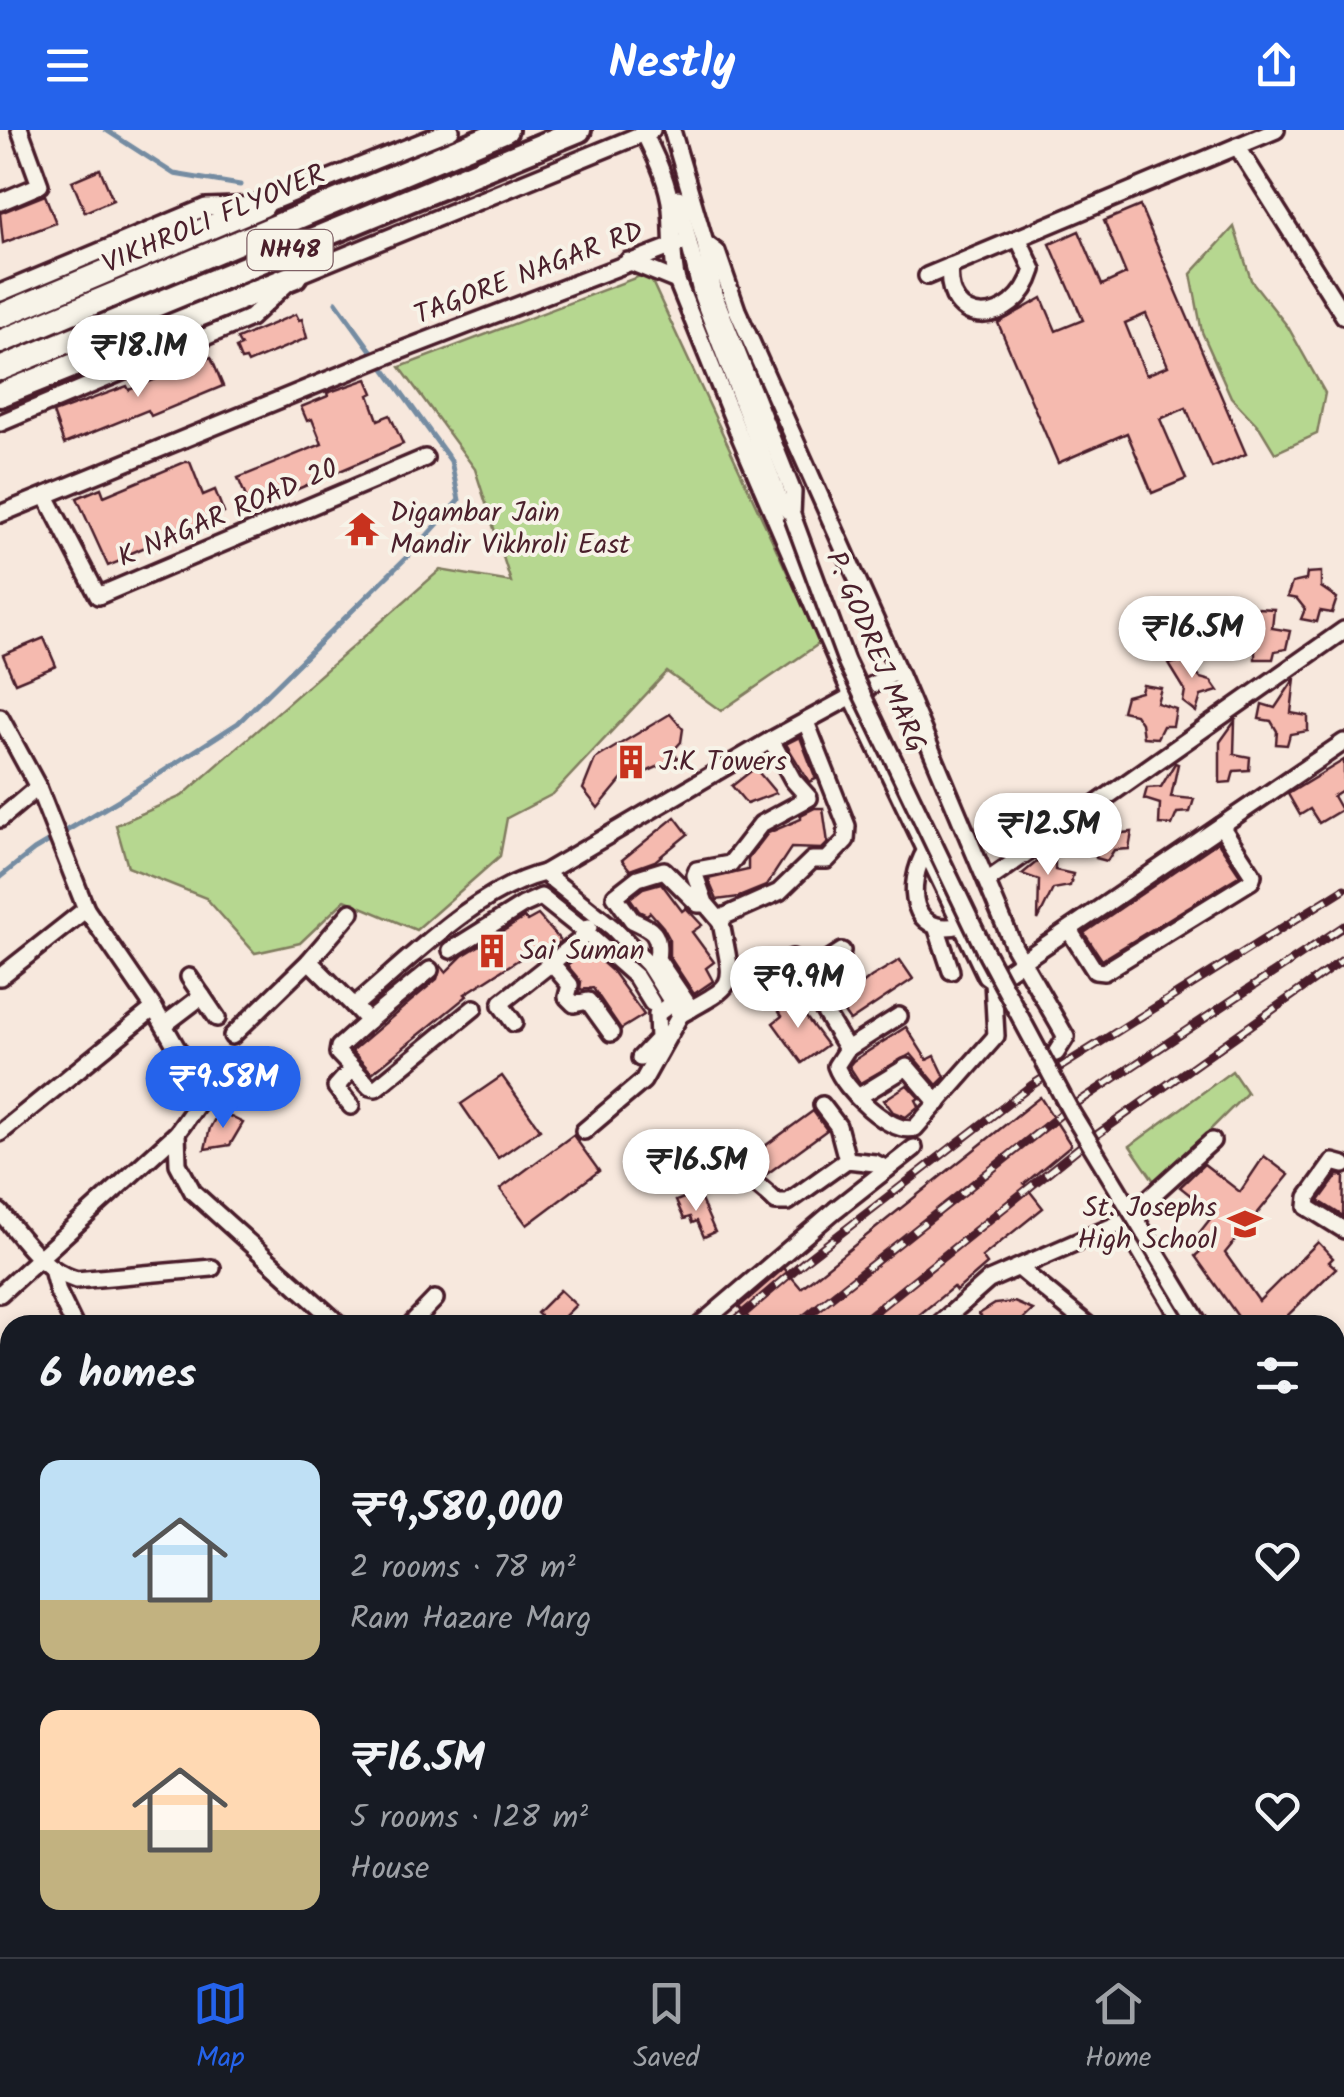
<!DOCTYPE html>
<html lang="en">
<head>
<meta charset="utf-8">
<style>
	body { margin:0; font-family:Kalam,sans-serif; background:#242831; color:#f1f3f6; height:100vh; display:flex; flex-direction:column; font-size:38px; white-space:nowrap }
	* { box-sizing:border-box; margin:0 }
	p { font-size:32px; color:#9ea1a6 }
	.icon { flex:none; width:55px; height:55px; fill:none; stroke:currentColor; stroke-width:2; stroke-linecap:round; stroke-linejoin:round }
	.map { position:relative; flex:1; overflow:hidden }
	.sheet { position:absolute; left:0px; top:1185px; width:1345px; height:642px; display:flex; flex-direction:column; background:#171b24; border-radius:30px 30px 0 0; box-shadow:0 5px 15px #0003 }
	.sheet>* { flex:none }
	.price { position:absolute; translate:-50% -85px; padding:0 22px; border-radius:35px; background:#fff; color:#222; font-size:32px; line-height:65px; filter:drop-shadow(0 2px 5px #0008) }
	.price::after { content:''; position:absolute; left:50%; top:60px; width:30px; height:22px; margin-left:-15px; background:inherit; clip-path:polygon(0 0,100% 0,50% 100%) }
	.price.on { background:#2563eb; color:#fff }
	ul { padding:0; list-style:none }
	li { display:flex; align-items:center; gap:30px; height:250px; padding:0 40px }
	li span { display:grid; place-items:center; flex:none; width:280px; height:200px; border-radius:20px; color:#555 }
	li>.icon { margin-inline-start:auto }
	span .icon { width:120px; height:120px; fill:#fffc; stroke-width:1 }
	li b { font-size:42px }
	h2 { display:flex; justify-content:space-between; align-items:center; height:120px; padding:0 40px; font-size:42px }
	header { display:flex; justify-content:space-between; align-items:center; height:130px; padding:0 40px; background:#2563eb; color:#fff; font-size:45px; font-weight:600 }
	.tab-bar { display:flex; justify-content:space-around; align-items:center; height:140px; border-top:2px solid #363941; background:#171b24; font-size:28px; color:#9ea1a6 }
	.tab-bar a { display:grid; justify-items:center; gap:5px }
	.tab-bar .on { color:#2563eb }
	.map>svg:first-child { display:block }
</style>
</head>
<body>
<header><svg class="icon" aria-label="menu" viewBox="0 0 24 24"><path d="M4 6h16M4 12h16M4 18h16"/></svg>Nestly<svg class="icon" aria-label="share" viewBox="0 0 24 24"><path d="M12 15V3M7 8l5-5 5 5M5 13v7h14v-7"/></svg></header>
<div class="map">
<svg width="1344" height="1827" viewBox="0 0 1344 1827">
	<rect width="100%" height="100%" fill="#f7e8dd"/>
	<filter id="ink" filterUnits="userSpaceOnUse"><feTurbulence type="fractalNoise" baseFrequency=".01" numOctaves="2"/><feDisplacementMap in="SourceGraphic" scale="20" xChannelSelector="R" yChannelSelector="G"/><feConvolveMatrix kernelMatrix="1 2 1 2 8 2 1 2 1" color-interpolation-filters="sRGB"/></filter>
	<g filter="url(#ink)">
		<g fill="#b6d790" stroke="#807b5e" stroke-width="2.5">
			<path d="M1234 97 1251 150 1288 197 1325 263 1317 304 1275 323 1260 298 1231 267 1202 202 1191 144Z"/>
			<path d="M648 143 820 513 721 581 667 542 553 664 507 688 500 726 416 800 345 770 300 813 255 823 206 768 128 737 116 695 182 666 440 440 511 452 475 339 400 237Z"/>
			<path d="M1232 941 1247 963 1156 1054 1130 1016Z"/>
		</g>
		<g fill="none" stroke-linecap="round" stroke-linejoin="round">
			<g stroke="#748ca2" stroke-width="5">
				<path d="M106 0 174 44 240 55"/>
				<path d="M0 747 34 720 122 668 238 593 416 418 459 370 451 331 336 172"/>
			</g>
		</g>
		<g fill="#f5baaf" stroke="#4a1f2b" stroke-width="2.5" fill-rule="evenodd">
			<path d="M100 39 113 70 85 82 72 51Z"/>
			<path d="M45 65 56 93 3 113 0 83Z"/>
			<path d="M1140 76 1246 324 1212 338 1186 278 1160 289 1186 349 1152 363 1127 303 1058 333 998 193 1042 168 1056 201 1083 190 1050 114 1079 101 1102 155 1126 144 1104 91ZM1146 184 1168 236 1146 245 1125 193Z"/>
			<path d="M296 184 299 190 302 189 307 208 248 233 246 229 241 230 236 218 241 216 237 209Z"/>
			<path d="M211 227 223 256 151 286 148 280 64 314 53 283 127 256 129 260Z"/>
			<path d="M367 249 373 263 369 265 378 290 390 285 403 314 251 379 238 348 322 314 312 289 307 291 301 277 328 266 327 263Z"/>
			<path d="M185 332H190L203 365 215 360 224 383 129 424 130 427 108 436 77 368 101 358 104 366Z"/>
			<path d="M1321 442V457L1337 468 1332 483 1320 481 1317 492 1301 489 1305 479 1297 469 1287 467 1292 453 1306 450 1307 443Z"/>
			<path d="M1256 478 1274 479 1272 498 1290 501 1286 519 1275 521 1273 529H1255V515L1251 509 1239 504 1242 491 1255 489Z"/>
			<path d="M44 508 56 536 15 553 3 525Z"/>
			<path d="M1186 523H1200L1194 540 1200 548 1211 551 1218 561 1201 566 1196 582 1183 572 1185 560 1169 534 1184 531Z"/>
			<path d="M1295 548 1291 583 1308 586V601L1290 604 1287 615 1276 614 1277 601 1271 591 1259 589 1262 574 1275 578Z"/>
			<path d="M1143 555 1161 558 1157 573 1176 579 1173 596H1163L1157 608 1143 607 1141 593 1135 584 1122 581 1126 566 1141 562Z"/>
			<path d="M670 584 683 599 681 612 672 622 678 628 646 642 640 639 623 648 598 678 583 659 595 629Z"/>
			<path d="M1235 591 1234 624 1250 627 1249 640 1234 641 1231 652 1220 653V612Z"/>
			<path d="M800 607 816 649 809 652 786 614Z"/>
			<path d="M1344 630V659L1333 666 1341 680 1319 693 1310 679 1300 685 1288 664Z"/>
			<path d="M1175 633 1178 634 1171 667 1194 669 1190 682 1177 683 1172 695 1159 694 1160 674 1144 669 1147 658 1161 657Z"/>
			<path d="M755 638 776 663 747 674 732 656Z"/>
			<path d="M1113 676 1112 704 1132 702 1129 719 1114 720 1107 731 1096 728 1098 711 1080 706 1086 695 1098 693 1103 683Z"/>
			<path d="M815 678H823L828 713 822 719 791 718 766 756 739 767 717 770 708 749 748 740V729L768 703 801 689V685Z"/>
			<path d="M675 687 688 704 655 731 630 740 622 730Z"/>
			<path d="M1218 712 1240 745 1102 830 1084 803Z"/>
			<path d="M1055 720V740L1073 744 1070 756 1053 759 1038 790 1039 750 1022 744 1050 721Z"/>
			<path d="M661 753 682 781 686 778 702 795 692 802 714 832 706 838 713 851 694 864 669 826V808L663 797 650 782 647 785 639 781 630 768 643 758Z"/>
			<path d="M538 785 561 811 540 828 535 819 465 864 467 866 372 943 352 921 437 849 441 836 446 842 462 826 497 805 524 788 527 791Z"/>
			<path d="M587 819 612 841 644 885 621 899 593 858 580 860 581 852 567 835Z"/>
			<path d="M900 830 913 849 850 891 838 874 871 847Z"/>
			<path d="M791 867 827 915 802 933 773 893 782 886 776 878Z"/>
			<path d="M906 897 927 930 935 926 945 947 937 955 911 924 860 953 849 936 853 931Z"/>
			<path d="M502 946 540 999 498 1028 461 974Z"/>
			<path d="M907 955 919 968 916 970 919 976 906 987 893 982 884 970Z"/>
			<path d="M1040 967 1071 1015 1024 1054 1043 1078 982 1127 987 1134 956 1161 953 1157 907 1195H755L739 1177 784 1138 801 1158Z"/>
			<path d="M219 981 243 993 230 1015 205 1019 210 998Z"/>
			<path d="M813 981 827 1000 764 1046 747 1029Z"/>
			<path d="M573 1005 599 1041 527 1095 500 1059Z"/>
			<path d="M1264 1026 1289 1045 1225 1123 1259 1171 1318 1112 1333 1128 1329 1132 1336 1138 1278 1195H1244L1195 1126 1202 1120 1192 1112 1214 1084 1180 1057 1204 1034 1240 1062Z"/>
			<path d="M1338 1045 1344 1046 1343 1086 1319 1071Z"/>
			<path d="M691 1065 694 1072 701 1070 715 1102 704 1107 697 1091 692 1093 690 1087 684 1089 676 1071Z"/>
			<path d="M560 1160 576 1175 556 1195H549L537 1183Z"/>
			<path d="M1014 1172 1033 1180 1017 1195H989L979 1184 995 1174Z"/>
		</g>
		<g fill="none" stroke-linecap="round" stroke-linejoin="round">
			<g stroke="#4a1f2b" stroke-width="22">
				<g id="minor">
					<path d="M672 0 705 113 714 164 793 362 792 385"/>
					<path d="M644 3C656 28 668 51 671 79 673 103 671 127 677 151L741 309 852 566 986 846 993 851 996 906 915 998C890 1005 844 959 836 936L847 919 792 828"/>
					<path d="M1237 16 1344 186"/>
					<path d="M678 68 702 166 781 373 792 385"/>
					<path d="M0 72 40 55 20 0"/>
					<path d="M705 113 717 122 737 180 898 541 1014 817 1066 907 1056 923"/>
					<path d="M628 131 677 151"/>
					<path d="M950 136C943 200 1015 199 1033 140L1018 108"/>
					<path d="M927 146 1276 0"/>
					<path d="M0 163 206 77 263 75 451 0"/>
					<path d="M0 293 250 188 295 146 652 0"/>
					<path d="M46 366 98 466 425 328"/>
					<path d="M0 384 389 225 686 111"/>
					<path d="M0 587 38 657 86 779 154 878 198 955 201 969 177 1003 178 1034 193 1062 340 1195"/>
					<path d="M0 689 38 657"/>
					<path d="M926 720C905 755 910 808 961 795"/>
					<path d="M544 743 613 798 648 834 680 885"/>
					<path d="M987 751 1344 500"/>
					<path d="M721 792 705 773 695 745 697 740 730 734 761 694 809 668 793 650 771 610"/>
					<path d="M936 796 951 841"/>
					<path d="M589 797 585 802 636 847 652 873"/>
					<path d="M1069 800 1095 841 1104 842 1251 751 1253 745 1221 696"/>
					<path d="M451 820 523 775 541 767 585 802 579 811 502 872 501 875 514 893"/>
					<path d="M309 831 351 782"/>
					<path d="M552 834 570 855 567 867 574 874 588 871 611 903"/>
					<path d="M803 846 842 821"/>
					<path d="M0 847 86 779"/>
					<path d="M189 847 202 866"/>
					<path d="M993 851 1344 612"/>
					<path d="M354 876 368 891 339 917 338 923 370 957 376 958 474 878"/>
					<path d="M691 879 657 829C661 803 652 799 632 790L615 766 638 748 664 740 698 774H705"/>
					<path d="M680 885C741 851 733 859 721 792L725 786 779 762 812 730H827L846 710 847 696 806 592"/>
					<path d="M368 891 430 840"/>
					<path d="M164 895 202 866 217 888"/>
					<path d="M232 906 309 831 354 876C408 831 475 760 544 743L771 610 898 541"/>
					<path d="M847 919 899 886"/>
					<path d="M640 928 658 909 657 884 672 873"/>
					<path d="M858 967 907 937 938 973"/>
					<path d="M822 975 838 996 847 1030"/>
					<path d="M351 976 336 957 352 939"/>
					<path d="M584 1001 643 951 680 885"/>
					<path d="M0 1003 154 878"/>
					<path d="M1344 1035 1333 1032 1308 1067 1307 1077 1344 1100"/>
					<path d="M741 1038C751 1053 764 1059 776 1072H788L847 1030 875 1033 887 1039"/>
					<path d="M0 1082C23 1109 41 1139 76 1150L212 1138"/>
					<path d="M1126 1089 1212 1011"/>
					<path d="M1019 1138 1088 1195"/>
					<path d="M52 1139 58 1162 74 1195"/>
					<path d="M0 1164 177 1003"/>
					<path d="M410 1195 435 1169"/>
					<path d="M700 1195 835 1080 914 1018"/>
					<path d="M938 1195 989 1150 1123 1092 1184 1195"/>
					<path d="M1335 1246 1344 1241"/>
					<path d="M1335 1362 1344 1367"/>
					<path d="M1335 1389 1344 1394"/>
					<path d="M1335 1410 1344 1414"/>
					<path d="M0 1647 10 1658"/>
					<path d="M0 1709 10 1700"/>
					<path d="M1335 1728 1344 1721"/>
					<path d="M1218 1827 1229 1818"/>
				</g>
			</g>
			<g stroke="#4a1f2b" stroke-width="28">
				<g id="major">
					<path d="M1335 1517 1344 1513"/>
					<path d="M1335 1555 1344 1550"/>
					<path d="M890 1827 901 1818"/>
					<path d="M932 1827 942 1818"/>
				</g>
			</g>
			<g stroke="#4a1f2b" stroke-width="30">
				<g id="highway">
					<path d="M0 186 263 75"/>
					<path d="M0 212 506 0"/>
					<path d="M0 239 579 0"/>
					<path d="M0 265 295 146"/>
				</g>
			</g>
			<use href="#minor" stroke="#f7f3e8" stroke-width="15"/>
			<use href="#major" stroke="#f7f3e8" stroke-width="20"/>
			<use href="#highway" stroke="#f7f3e8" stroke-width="22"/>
			<g stroke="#4a1f2b" stroke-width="9">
				<g id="rail">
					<path d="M730 1195 805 1131 1032 955 1344 759"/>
					<path d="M796 1195 1065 981 1344 796"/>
					<path d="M858 1195 1081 1016 1344 829"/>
					<path d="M115 1827 125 1818"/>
					<path d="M177 1827 186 1818"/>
					<path d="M218 1827 227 1818"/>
				</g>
			</g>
			<use href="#rail" stroke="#f7f3e8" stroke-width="5" stroke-dasharray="15" stroke-linecap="butt"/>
			<g stroke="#4a1f2b" stroke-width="22" stroke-linecap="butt">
				<path id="minor-bridge" d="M792 385 846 531 985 821 1071 982 1200 1195"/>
			</g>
			<use href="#minor-bridge" stroke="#f7f3e8" stroke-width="15"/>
		</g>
	</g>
	<defs>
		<g id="temple-bare" transform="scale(2.7)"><path d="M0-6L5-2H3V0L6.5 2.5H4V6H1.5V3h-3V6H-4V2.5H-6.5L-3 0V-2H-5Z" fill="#c8321e" stroke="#f7f3e8" stroke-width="2.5" paint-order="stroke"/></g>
		<g id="building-bare" transform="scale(2.7)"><path d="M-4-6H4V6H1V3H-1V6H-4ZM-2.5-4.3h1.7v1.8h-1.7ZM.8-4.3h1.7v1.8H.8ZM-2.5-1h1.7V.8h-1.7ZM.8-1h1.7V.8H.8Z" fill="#c8321e" stroke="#f7f3e8" stroke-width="2.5" paint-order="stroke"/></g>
		<g id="school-bare" transform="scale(2.7)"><path d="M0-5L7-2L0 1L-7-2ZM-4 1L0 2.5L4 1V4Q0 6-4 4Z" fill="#c8321e" stroke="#f7f3e8" stroke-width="2.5" paint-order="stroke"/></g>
	</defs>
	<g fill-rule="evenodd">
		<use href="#temple-bare" x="362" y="399"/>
		<use href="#building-bare" x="631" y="632"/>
		<use href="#building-bare" x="492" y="821"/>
		<use href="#school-bare" x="1245" y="1094"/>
	</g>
	<g text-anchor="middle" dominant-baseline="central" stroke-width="8" stroke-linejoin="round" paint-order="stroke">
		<rect fill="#f7f3e8" stroke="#7e5f64" stroke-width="2.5" x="247.5" y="100" width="85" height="40" rx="8"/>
		<g font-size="25" font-weight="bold" fill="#4a1f2b">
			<text x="290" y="120">NH48</text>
		</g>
		<g font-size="28" fill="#4a1f2b" stroke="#f7f3e8">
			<text transform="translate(214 90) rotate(-23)">VIKHROLI FLYOVER</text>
			<text transform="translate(529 144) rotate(-21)">TAGORE NAGAR RD</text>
			<text transform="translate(228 384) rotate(-23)">K NAGAR ROAD 20</text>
			<text transform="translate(875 522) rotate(67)">P. GODREJ MARG</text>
		</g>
		<g font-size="28" fill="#4a1f2b" stroke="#f7f3e8" text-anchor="start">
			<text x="390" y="383">Digambar Jain<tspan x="390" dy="32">Mandir Vikhroli East</tspan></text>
			<text x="659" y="632">J.K Towers</text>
			<text x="520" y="821">Sai Suman</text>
			<text x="1217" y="1078" text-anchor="end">St. Josephs<tspan x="1217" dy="32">High School</tspan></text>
		</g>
	</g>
</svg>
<b class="price" style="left:138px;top:270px">₹18.1M</b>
<b class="price" style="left:1192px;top:551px">₹16.5M</b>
<b class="price" style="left:1048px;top:748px">₹12.5M</b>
<b class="price" style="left:798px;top:901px">₹9.9M</b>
<b class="price on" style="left:223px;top:1001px">₹9.58M</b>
<b class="price" style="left:696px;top:1084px">₹16.5M</b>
<section class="sheet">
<h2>6 homes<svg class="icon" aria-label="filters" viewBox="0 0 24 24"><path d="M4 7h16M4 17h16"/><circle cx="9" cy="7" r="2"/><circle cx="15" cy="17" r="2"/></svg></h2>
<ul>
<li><span style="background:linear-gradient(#bfe0f5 70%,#c2b280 0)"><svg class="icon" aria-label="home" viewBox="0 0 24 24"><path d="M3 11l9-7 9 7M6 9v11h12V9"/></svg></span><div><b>₹9,580,000</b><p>2 rooms · 78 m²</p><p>Ram Hazare Marg</p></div><svg class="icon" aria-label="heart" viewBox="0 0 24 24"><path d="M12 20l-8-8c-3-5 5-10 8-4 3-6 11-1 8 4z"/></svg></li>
<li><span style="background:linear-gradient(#ffd9b3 60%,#c2b280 0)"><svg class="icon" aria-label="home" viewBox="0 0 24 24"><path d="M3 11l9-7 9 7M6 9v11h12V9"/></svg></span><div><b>₹16.5M</b><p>5 rooms · 128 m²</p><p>House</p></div><svg class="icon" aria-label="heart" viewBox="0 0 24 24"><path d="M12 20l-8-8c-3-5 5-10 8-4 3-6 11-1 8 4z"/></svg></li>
</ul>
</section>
</div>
<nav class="tab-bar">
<a class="on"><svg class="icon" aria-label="map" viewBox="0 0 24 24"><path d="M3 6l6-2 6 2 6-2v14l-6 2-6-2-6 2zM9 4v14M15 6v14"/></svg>Map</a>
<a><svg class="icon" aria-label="saved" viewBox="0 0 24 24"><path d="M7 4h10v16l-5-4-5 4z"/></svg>Saved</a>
<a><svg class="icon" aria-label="home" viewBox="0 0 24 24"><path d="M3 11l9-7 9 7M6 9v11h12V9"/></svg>Home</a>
</nav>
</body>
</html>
